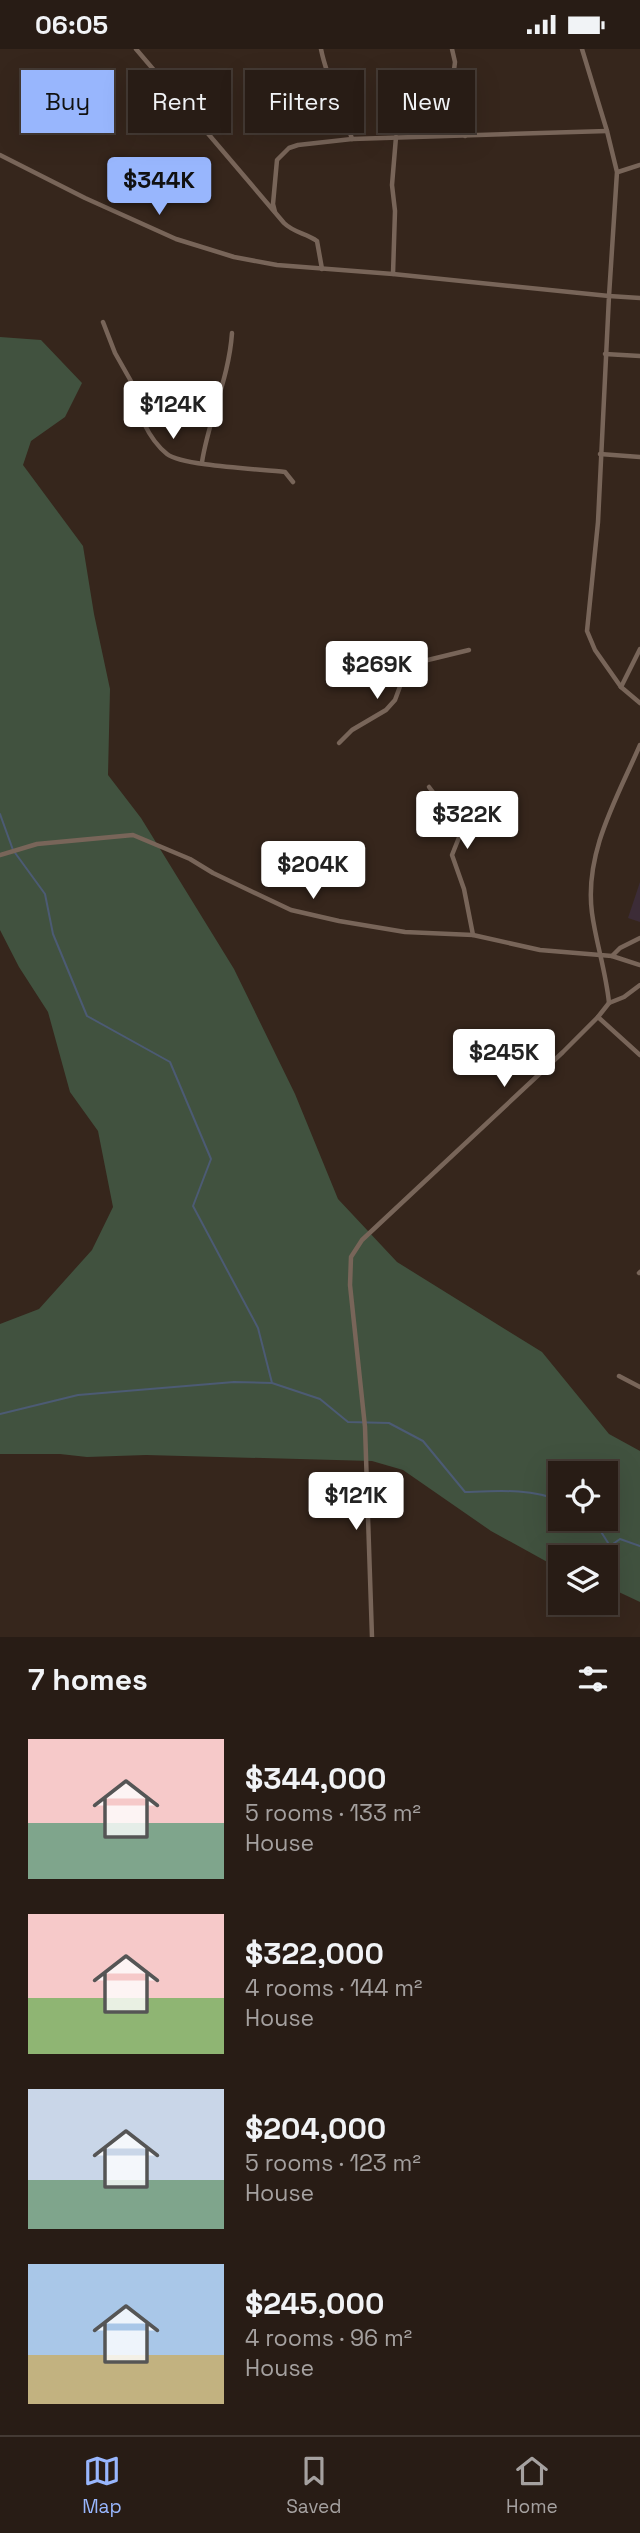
<!DOCTYPE html>
<html lang="en">
<head>
<meta charset="utf-8">
<style>
	body { margin:0; font-family:"Space Grotesk",sans-serif; background:#30251e; color:#f1f3f6; height:100vh; display:flex; flex-direction:column; font-size:26px; white-space:nowrap }
	* { box-sizing:border-box; margin:0 }
	p { font-size:23px; color:#a5a1a0 }
	.icon { flex:none; width:38px; height:38px; fill:none; stroke:currentColor; stroke-width:2; stroke-linecap:round; stroke-linejoin:round }
	.map { position:relative; height:1588px; overflow:hidden }
	.details { display:flex; flex-direction:column; background:#281c15; flex:1 }
	.details>* { flex:none }
	.guide { position:absolute; left:21px; top:21px; width:598px; height:63px; display:flex; gap:14px }
	.buttons { position:absolute; left:548px; top:1412px; display:grid; gap:14px }
	.buttons a { display:grid; place-items:center; width:70px; height:70px; border-radius:0px; background:#281c15; box-shadow:0 7px 28px #0002,0 0 0 2px #443a34; font-size:35px }
	.price { position:absolute; translate:-50% -60px; padding:0 16px; border-radius:7px; background:#fff; color:#222; font-size:23px; line-height:46px; filter:drop-shadow(0 2px 4px #0008) }
	.price::after { content:''; position:absolute; left:50%; top:42px; width:21px; height:16px; margin-left:-10px; background:inherit; clip-path:polygon(0 0,100% 0,50% 100%) }
	.price.selected { background:#98b6fd; color:#111 }
	ul { padding:0; list-style:none }
	li { display:flex; align-items:center; gap:21px; height:175px; padding:0 28px }
	li span { display:grid; place-items:center; flex:none; width:196px; height:140px; border-radius:0px; color:#555 }
	li>.icon { margin-inline-start:auto }
	span .icon { width:84px; height:84px; fill:#fffc; stroke-width:1 }
	li b { font-size:30px }
	h2 { display:flex; justify-content:space-between; align-items:center; height:84px; padding:0 28px; font-size:30px }
	.chip { padding:0 24px; border-radius:0px; background:#281c15; box-shadow:0 7px 28px #0002,0 0 0 2px #443a34; font-size:24px; line-height:63px }
	.chip.selected { background:#98b6fd; color:#111 }
	.status { display:flex; justify-content:space-between; align-items:center; height:49px; padding:0 35px; background:#281c15; direction:ltr }
	.status svg { height:19px; fill:currentColor }
	.tabs { display:flex; justify-content:space-around; align-items:center; height:98px; border-top:2px solid #443a34; background:#281c15; font-size:19px; color:#a5a1a0 }
	.tabs a { display:grid; justify-items:center; gap:4px }
	.tabs .selected { color:#98b6fd }
	.map>svg:first-child { display:block }
</style>
</head>
<body>
<div class="status"><b>06:05</b><svg viewBox="0 0 49 12"><path d="M0 12V9h3v3zM5 12V6h3v6zM10 12V3h3v9zM15 12V0h3v12zM26 1h20v11H26zM47 4h2v5h-2z"/></svg></div>
<div class="map">
<svg width="640" height="1588" viewBox="0 0 640 1588">
	<rect width="100%" height="100%" fill="#36261c"/>
	<path fill="#3c2c37" d="M640 833V873L628 869Z"/>
	<path fill="#41523f" fill-rule="evenodd" d="M0 288 41 291 82 334 65 368 31 392 23 416 83 497 94 565 110 640 108 726 141 769 234 920 295 1045 338 1150 397 1213 542 1303 609 1385 640 1402V1553L606 1537V1508H560V1520L491 1482 403 1421 372 1412 146 1406 87 1408 60 1405H0V1275L39 1260 92 1201 113 1158 98 1082 70 1043 48 963 19 918 0 881ZM560 1424H606V1470H560Z"/>
	<g fill="none" stroke-linecap="round" stroke-linejoin="round">
		<g stroke="#4c5b74" stroke-width="2">
			<path d="M0 765 13 801 45 845 53 885 87 967 170 1013 211 1110 193 1157 258 1279 272 1334"/>
			<path d="M0 1365 78 1346 234 1333 272 1334 320 1350 348 1373 389 1374 423 1392 465 1443C496 1442 532 1439 560 1452"/>
			<path d="M593 1470 610 1497 620 1490 640 1497"/>
		</g>
		<g stroke="#786559" stroke-width="4.5">
			<path d="M136 0 284 174C294 184 306 184 317 192L322 220"/>
			<path d="M321 0C327 31 343 60 352 90"/>
			<path d="M452 0 455 13 452 37 465 87"/>
			<path d="M582 0 607 82 617 123 609 247 640 249"/>
			<path d="M0 106 85 149 176 190 234 208 277 216 393 225 609 247 598 473 587 582 595 601 621 638 640 654"/>
			<path d="M618 123 640 116"/>
			<path d="M275 163 273 155 277 111 289 99 298 96 352 90 607 82"/>
			<path d="M393 225 395 162 392 136 396 88"/>
			<path d="M103 273 115 304 132 334 131 339C138 362 147 389 167 405 182 417 261 420 285 423L293 433"/>
			<path d="M605 305 640 307"/>
			<path d="M600 405 640 408"/>
			<path d="M202 413C209 369 229 329 232 284"/>
			<path d="M357 631 399 618 469 601"/>
			<path d="M621 638 640 600"/>
			<path d="M339 694 352 681 386 661 395 651 402 632 420 612"/>
			<path d="M429 738 462 781 452 806 464 840 473 886"/>
			<path d="M0 806 37 795 133 786 190 810 213 824 291 861 339 872 405 883 473 886 540 901 612 907 620 899 640 889"/>
			<path d="M612 907 640 916"/>
			<path d="M609 954 624 948 640 936"/>
			<path d="M598 968 640 1006"/>
			<path d="M639 1224 640 1223"/>
			<path d="M619 1327 640 1338"/>
			<path d="M372 1588 365 1378 350 1236 351 1208 362 1191 563 1003 598 968 609 954C606 923 596 894 592 864 584 804 617 749 640 696"/>
		</g>
	</g>
</svg>
<div class="buttons">
<a><svg class="icon" aria-label="locate" viewBox="0 0 24 24"><circle cx="12" cy="12" r="6"/><path d="M12 2v4M12 18v4M2 12h4M18 12h4"/></svg></a>
<a><svg class="icon" aria-label="layers" viewBox="0 0 24 24"><path d="M12 4l9 5-9 5-9-5zM3 14l9 5 9-5"/></svg></a>
</div>
<b class="price selected" style="left:159px;top:168px">$344K</b>
<b class="price" style="left:173px;top:392px">$124K</b>
<b class="price" style="left:377px;top:652px">$269K</b>
<b class="price" style="left:467px;top:802px">$322K</b>
<b class="price" style="left:313px;top:852px">$204K</b>
<b class="price" style="left:504px;top:1040px">$245K</b>
<b class="price" style="left:356px;top:1483px">$121K</b>
<div class="guide">
<a class="chip selected">Buy</a>
<a class="chip">Rent</a>
<a class="chip">Filters</a>
<a class="chip">New</a>
</div>
</div>
<section class="details">
<h2>7 homes<svg class="icon" aria-label="filters" viewBox="0 0 24 24"><path d="M4 7h16M4 17h16"/><circle cx="9" cy="7" r="2"/><circle cx="15" cy="17" r="2"/></svg></h2>
<ul>
<li><span style="background:linear-gradient(#f6c9c9 60%,#7fa58c 0)"><svg class="icon" aria-label="home" viewBox="0 0 24 24"><path d="M3 11l9-7 9 7M6 9v11h12V9"/></svg></span><div><b>$344,000</b><p>5 rooms · 133 m²</p><p>House</p></div></li>
<li><span style="background:linear-gradient(#f6c9c9 60%,#8fb573 0)"><svg class="icon" aria-label="home" viewBox="0 0 24 24"><path d="M3 11l9-7 9 7M6 9v11h12V9"/></svg></span><div><b>$322,000</b><p>4 rooms · 144 m²</p><p>House</p></div></li>
<li><span style="background:linear-gradient(#c9d6e8 65%,#7fa58c 0)"><svg class="icon" aria-label="home" viewBox="0 0 24 24"><path d="M3 11l9-7 9 7M6 9v11h12V9"/></svg></span><div><b>$204,000</b><p>5 rooms · 123 m²</p><p>House</p></div></li>
<li><span style="background:linear-gradient(#a9c7e8 65%,#c2b280 0)"><svg class="icon" aria-label="home" viewBox="0 0 24 24"><path d="M3 11l9-7 9 7M6 9v11h12V9"/></svg></span><div><b>$245,000</b><p>4 rooms · 96 m²</p><p>House</p></div></li>
</ul>
</section>
<nav class="tabs">
<a class="selected"><svg class="icon" aria-label="map" viewBox="0 0 24 24"><path d="M3 6l6-2 6 2 6-2v14l-6 2-6-2-6 2zM9 4v14M15 6v14"/></svg>Map</a>
<a><svg class="icon" aria-label="saved" viewBox="0 0 24 24"><path d="M7 4h10v16l-5-4-5 4z"/></svg>Saved</a>
<a><svg class="icon" aria-label="home" viewBox="0 0 24 24"><path d="M3 11l9-7 9 7M6 9v11h12V9"/></svg>Home</a>
</nav>
</body>
</html>
